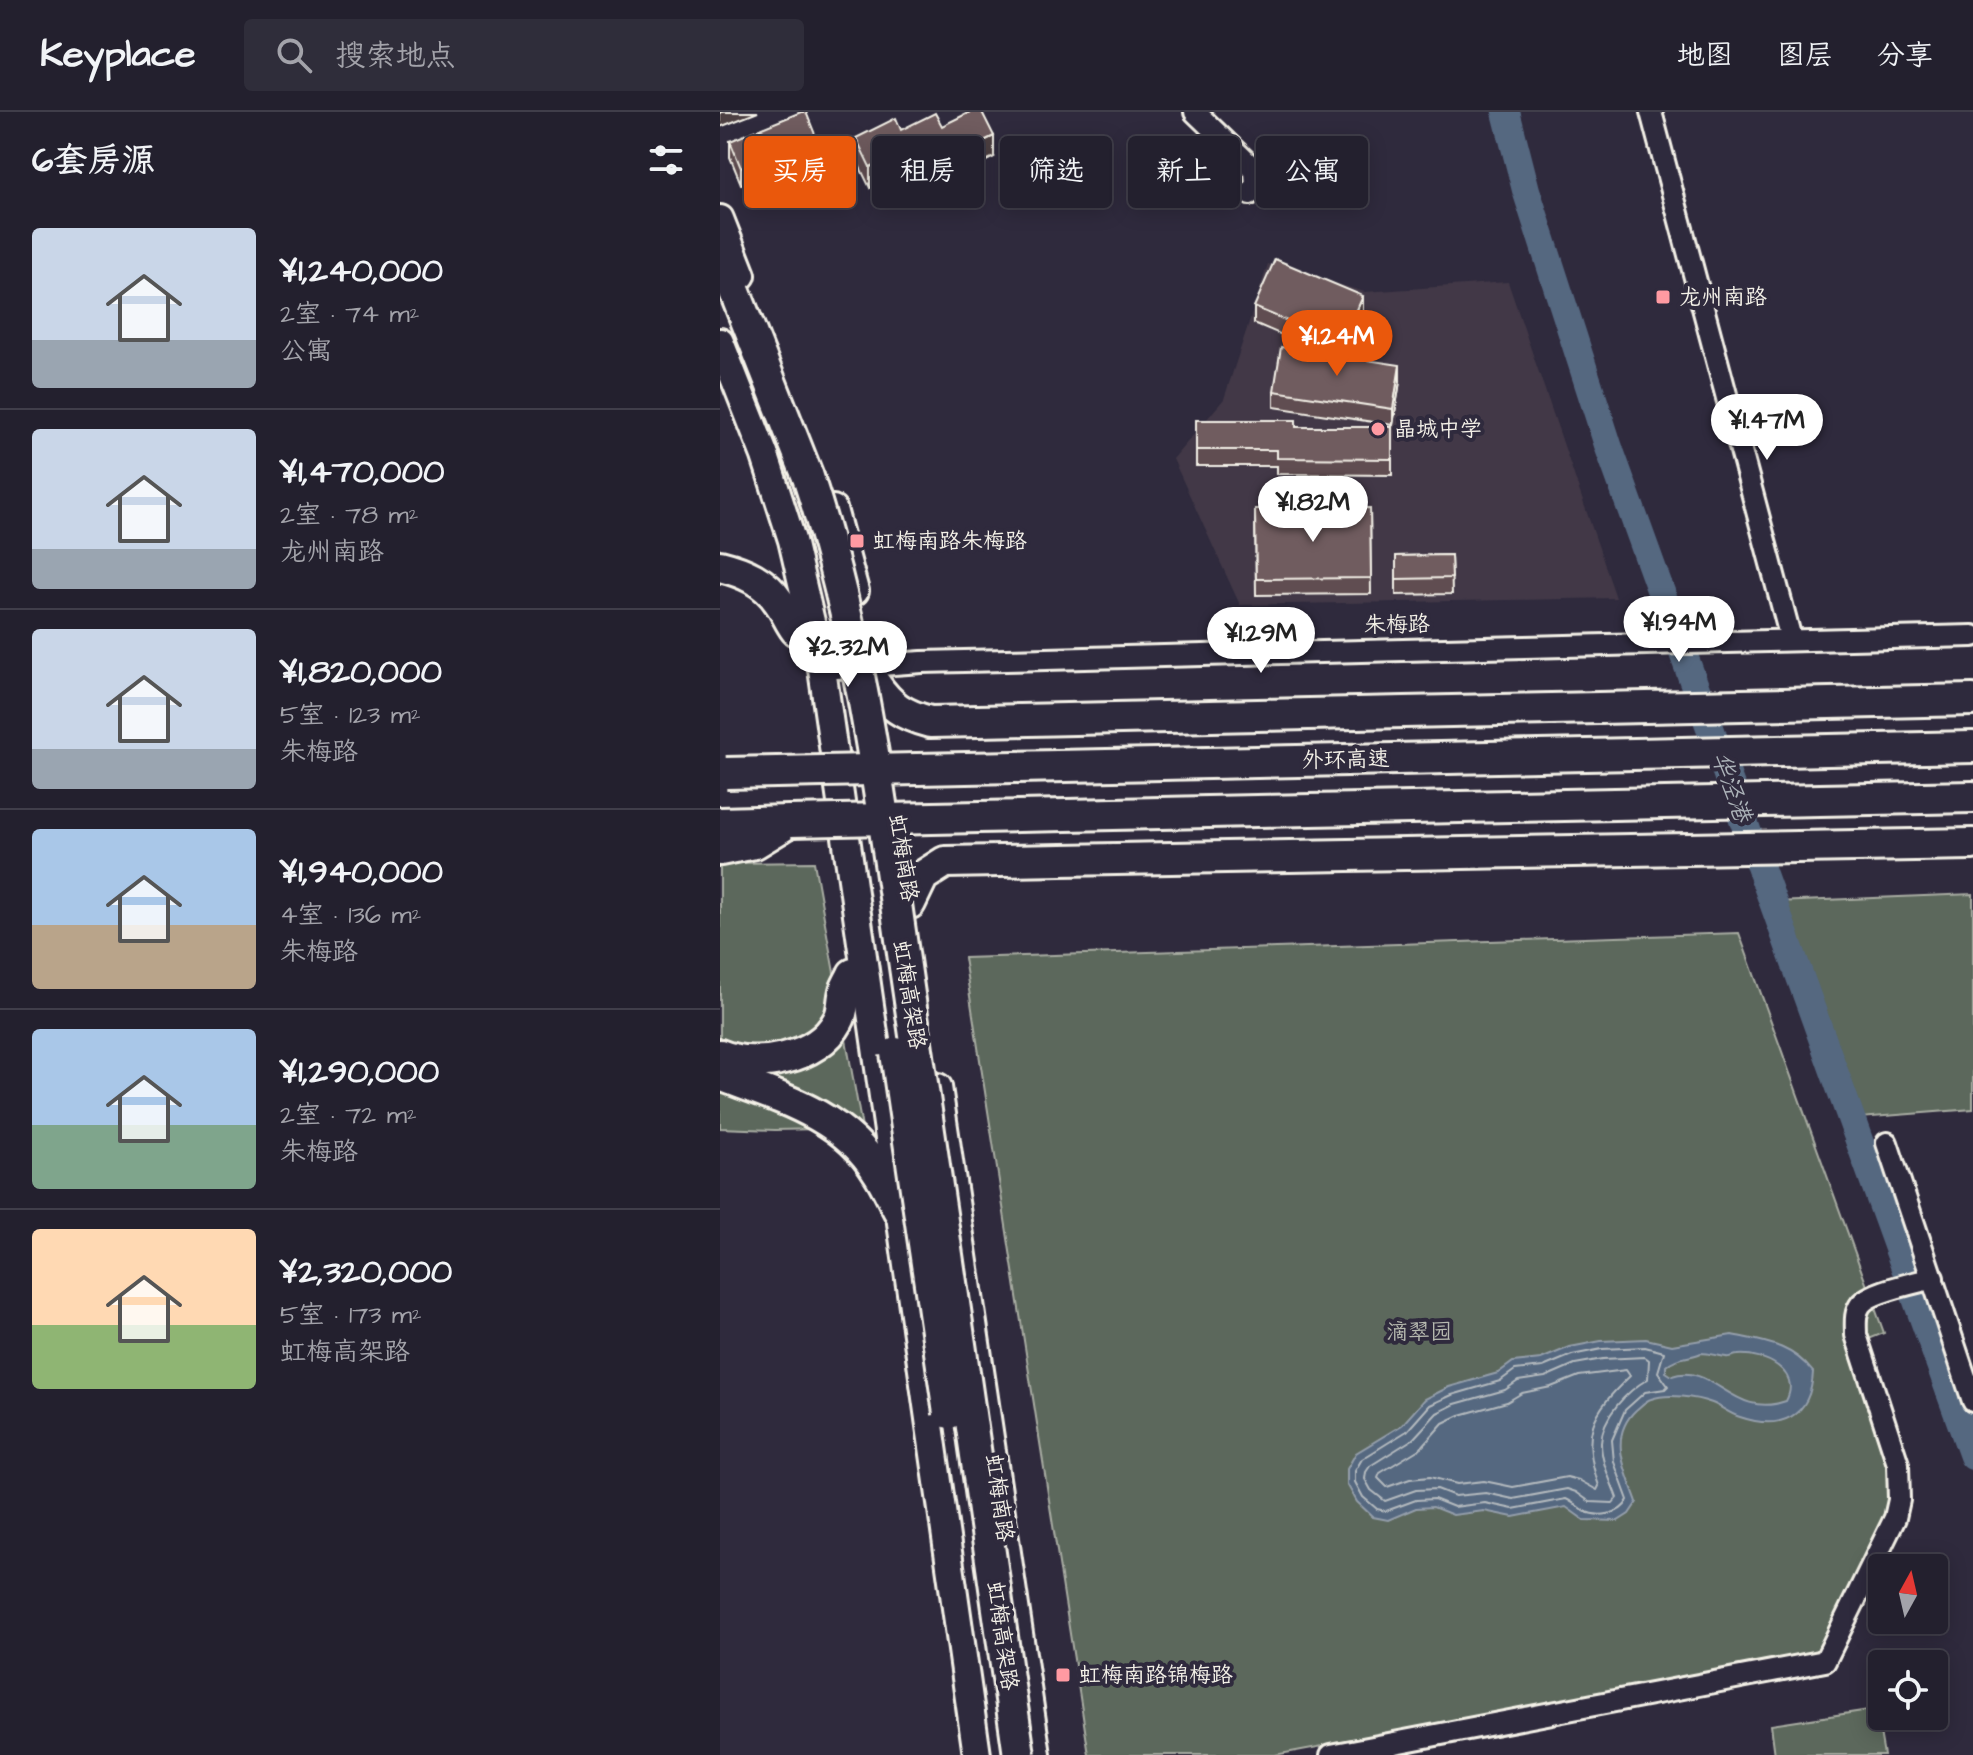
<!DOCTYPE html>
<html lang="zh">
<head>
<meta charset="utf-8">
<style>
	body { margin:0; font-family:"Architects Daughter","LXGW WenKai TC",sans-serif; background:#2f2d3a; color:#f1f3f6; height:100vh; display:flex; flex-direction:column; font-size:30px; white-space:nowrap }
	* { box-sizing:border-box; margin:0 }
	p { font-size:26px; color:#a3a3aa }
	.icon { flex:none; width:44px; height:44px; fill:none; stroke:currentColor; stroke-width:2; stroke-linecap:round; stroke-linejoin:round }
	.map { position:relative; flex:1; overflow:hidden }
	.drawer { display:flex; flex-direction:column; background:#23202e; width:720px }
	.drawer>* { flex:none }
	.top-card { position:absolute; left:24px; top:24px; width:760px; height:72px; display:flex; gap:16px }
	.needle { width:52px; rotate:8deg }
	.fabs { position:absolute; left:1148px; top:1442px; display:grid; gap:16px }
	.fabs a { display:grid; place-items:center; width:80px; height:80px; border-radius:8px; background:#23202e; box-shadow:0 4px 20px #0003,0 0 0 2px #403e4a; font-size:40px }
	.price { position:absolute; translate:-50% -68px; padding:0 18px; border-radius:28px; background:#fff; color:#222; font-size:26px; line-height:52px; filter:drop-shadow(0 2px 4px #0008) }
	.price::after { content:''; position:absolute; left:50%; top:48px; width:24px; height:18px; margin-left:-12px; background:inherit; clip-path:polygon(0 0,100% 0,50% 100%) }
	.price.current { background:#ea580c; color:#fff }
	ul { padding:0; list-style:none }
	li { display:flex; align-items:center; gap:24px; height:200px; padding:0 32px }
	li+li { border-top:2px solid #403e4a }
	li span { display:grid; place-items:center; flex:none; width:224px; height:160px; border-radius:8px; color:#555 }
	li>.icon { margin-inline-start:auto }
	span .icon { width:96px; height:96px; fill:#fffc; stroke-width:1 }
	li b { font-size:34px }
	h2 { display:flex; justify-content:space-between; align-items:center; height:96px; padding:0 32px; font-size:34px }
	.chip { padding:0 28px; border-radius:8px; background:#23202e; box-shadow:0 4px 20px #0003,0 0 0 2px #403e4a; font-size:28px; line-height:72px }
	.chip.current { background:#ea580c; color:#fff }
	header { display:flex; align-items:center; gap:48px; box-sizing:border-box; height:112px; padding:0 40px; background:#23202e; border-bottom:2px solid #403e4a }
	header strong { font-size:38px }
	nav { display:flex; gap:44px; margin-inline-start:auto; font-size:28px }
	.search { width:560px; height:72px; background:#2f2d3a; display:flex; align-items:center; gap:20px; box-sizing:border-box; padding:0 28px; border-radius:8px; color:#a3a3aa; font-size:30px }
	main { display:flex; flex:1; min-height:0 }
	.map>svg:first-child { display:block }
</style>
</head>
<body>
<header>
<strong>Keyplace</strong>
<div class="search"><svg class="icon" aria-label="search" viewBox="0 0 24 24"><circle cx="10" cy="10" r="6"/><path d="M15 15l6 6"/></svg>搜索地点</div>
<nav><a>地图</a><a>图层</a><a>分享</a></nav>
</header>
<main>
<section class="drawer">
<h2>6套房源<svg class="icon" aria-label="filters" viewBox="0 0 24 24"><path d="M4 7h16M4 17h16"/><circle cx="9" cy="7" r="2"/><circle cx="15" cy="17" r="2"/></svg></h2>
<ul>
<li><span style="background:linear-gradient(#c9d6e8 70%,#9aa5b1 0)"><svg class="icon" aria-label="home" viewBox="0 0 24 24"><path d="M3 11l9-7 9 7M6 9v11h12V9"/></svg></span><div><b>¥1,240,000</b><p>2室 · 74 m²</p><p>公寓</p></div></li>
<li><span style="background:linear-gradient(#c9d6e8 75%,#9aa5b1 0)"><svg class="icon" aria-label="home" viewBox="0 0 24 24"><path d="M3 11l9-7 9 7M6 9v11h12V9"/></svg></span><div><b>¥1,470,000</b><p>2室 · 78 m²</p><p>龙州南路</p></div></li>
<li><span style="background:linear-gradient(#c9d6e8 75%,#9aa5b1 0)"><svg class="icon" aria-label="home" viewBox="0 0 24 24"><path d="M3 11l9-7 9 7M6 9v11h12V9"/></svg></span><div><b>¥1,820,000</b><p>5室 · 123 m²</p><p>朱梅路</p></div></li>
<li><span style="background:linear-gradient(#a9c7e8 60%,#b9a48a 0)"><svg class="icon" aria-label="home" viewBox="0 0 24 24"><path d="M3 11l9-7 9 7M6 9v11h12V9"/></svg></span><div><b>¥1,940,000</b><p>4室 · 136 m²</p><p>朱梅路</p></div></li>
<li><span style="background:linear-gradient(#a9c7e8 60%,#7fa58c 0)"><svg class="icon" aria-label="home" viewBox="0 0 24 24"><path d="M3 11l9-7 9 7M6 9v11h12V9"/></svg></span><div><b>¥1,290,000</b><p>2室 · 72 m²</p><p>朱梅路</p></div></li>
<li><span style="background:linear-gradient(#ffd9b3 60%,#8fb573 0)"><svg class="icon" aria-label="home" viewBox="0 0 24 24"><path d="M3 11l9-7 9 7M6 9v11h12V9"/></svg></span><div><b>¥2,320,000</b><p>5室 · 173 m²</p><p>虹梅高架路</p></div></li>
</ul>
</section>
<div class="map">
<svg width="1253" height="1643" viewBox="0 0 1253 1643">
	<rect width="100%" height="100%" fill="#2f2a3d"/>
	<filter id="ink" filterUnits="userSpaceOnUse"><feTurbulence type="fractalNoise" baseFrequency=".0125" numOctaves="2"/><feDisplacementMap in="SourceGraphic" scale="16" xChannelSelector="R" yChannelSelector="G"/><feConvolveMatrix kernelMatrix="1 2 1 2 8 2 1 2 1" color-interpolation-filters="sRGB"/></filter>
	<g filter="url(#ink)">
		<path fill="#423947" d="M548 152 645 180 788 170 896 486 520 493 453 347 504 287Z"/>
		<g fill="#5b675c" stroke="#a8aca2" stroke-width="2">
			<path d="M94 750 142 1016 55 1018 0 1016V751Z"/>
			<path d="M1253 782V997L1140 1006 1055 790Z"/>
			<path d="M1019 821 1164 1221 1136 1232 1178 1364 1171 1402 1105 1540 555 1643H369L244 846Z"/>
			<path d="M1156 1597 1164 1643H1055L1051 1613Z"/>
		</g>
		<path fill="#546780" stroke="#949eaa" stroke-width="2" fill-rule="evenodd" d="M1012 1223C1045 1230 1071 1232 1093 1260 1091 1305 1061 1319 1020 1305 1010 1302 1002 1295 992 1291 976 1285 947 1281 931 1287 926 1288 920 1295 916 1298 887 1325 906 1359 917 1390L909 1402 898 1409 864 1408 846 1395 793 1405 764 1399 733 1403 713 1395 696 1396 668 1408 653 1405 637 1390 627 1372V1357L636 1341 682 1313 705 1287 729 1275 778 1261 793 1250 821 1247 850 1235 881 1229 926 1227 952 1233ZM981 1241C990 1241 997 1244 1006 1245 1010 1246 1014 1243 1018 1243 1044 1241 1082 1259 1066 1289 1013 1308 994 1250 952 1264L946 1260V1254C957 1244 968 1247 981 1241Z"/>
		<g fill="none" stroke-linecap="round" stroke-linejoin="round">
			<g stroke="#b4babe" stroke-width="2">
				<path d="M925 1235 944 1240 938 1260 948 1274 945 1277 925 1280 905 1298 892 1328 894 1350 908 1388C901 1403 878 1406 864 1399 858 1395 853 1390 846 1387L793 1397 765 1391 734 1395 714 1387 696 1388 666 1399 657 1397 643 1385 635 1370V1359L642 1347 687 1319 710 1293 732 1283 780 1269 795 1258 823 1255 852 1243 882 1237Z"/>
				<path d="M925 1245 929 1248 928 1267C907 1279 882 1304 881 1331 881 1350 891 1369 897 1386L893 1391 870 1390 856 1380 847 1377 793 1387 766 1381 735 1384 717 1377 696 1378 665 1389 651 1378 645 1367 646 1360 650 1354 693 1327 717 1301 735 1292 785 1278 798 1269 825 1265 855 1252 883 1247Z"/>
				<path d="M906 1258 910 1264C871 1301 861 1321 879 1374L877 1378 859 1368 847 1365 793 1375 764 1369 737 1372 710 1365 690 1367 667 1375 658 1366 660 1361 701 1336 723 1311 740 1303 787 1290 802 1281 831 1275 859 1264Z"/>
			</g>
			<path stroke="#546780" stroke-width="28" d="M786 0 806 78 889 336 1253 1344"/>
			<g stroke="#f4f1e8" stroke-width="26">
				<g id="minor">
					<path d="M475 0 535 58 536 72 530 82"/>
					<path d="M931 0 1071 527"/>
					<path d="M102 557 202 550 1253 524"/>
					<path d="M1167 1031 1253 1289"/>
					<path d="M611 1643 1105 1549 1175 1406 1179 1388 1178 1352 1136 1223C1136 1212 1134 1201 1141 1192 1151 1179 1196 1171 1213 1166"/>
				</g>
			</g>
			<g stroke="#f4f1e8" stroke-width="32">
				<g id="major">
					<path d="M0 107 22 163"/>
					<path d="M0 230 45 344 72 428 102 557 257 1643"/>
					<path d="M113 397 135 479"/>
					<path d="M218 975 317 1643"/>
				</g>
			</g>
			<g stroke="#f4f1e8" stroke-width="36">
				<g id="highway">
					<path d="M0 142 88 365"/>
					<path d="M0 454C24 460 45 469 59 490 66 499 69 509 76 518"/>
					<path d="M155 572C170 594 183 603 210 610L1253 588"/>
					<path d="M197 657 1253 635"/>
					<path d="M488 700 1253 685"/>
					<path d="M0 711 69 709"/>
					<path d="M0 738 35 731 71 709"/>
					<path d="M190 791 203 764 225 750 1253 732"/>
					<path d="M0 943C36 958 98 947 118 909 124 899 122 890 125 879 127 873 131 867 133 862"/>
					<path d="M0 963C58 985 124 1003 158 1060 166 1072 172 1086 179 1099"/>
				</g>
			</g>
			<use href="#minor" stroke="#2f2a3d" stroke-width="20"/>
			<use href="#major" stroke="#2f2a3d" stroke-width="26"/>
			<use href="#highway" stroke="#2f2a3d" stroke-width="30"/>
			<g stroke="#f4f1e8" stroke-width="36" stroke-linecap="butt">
				<g id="highway-bridge">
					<path d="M88 365C144 534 164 714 190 889 227 1140 263 1392 299 1643"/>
					<path d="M6 661 197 657"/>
					<path d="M71 709 488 700"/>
					<path d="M176 941 229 1301"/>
				</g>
			</g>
			<use href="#highway-bridge" stroke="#2f2a3d" stroke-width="30"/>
		</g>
		<g fill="#604e51" stroke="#f4f1e8" stroke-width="2">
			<path d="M222 14 274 45 239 62 233 51 198 68 192 56 150 76 136 47V26L181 18Z"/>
			<path d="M10 29 96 41 21 72 10 45Z"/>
			<path d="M534 195 643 200 624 245 680 269 673 313 554 295V279L607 242 534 211Z"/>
			<path d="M476 308 576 315H672V363L557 362V354H476Z"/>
			<path d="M650 396 651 482 536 483 535 397Z"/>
			<path d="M731 443 732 482 676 483V444Z"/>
		</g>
		<g fill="#4e4042" stroke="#f4f1e8" stroke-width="2">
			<path d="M0 0H38L0 15Z"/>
			<path d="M274 24V45L239 62V41Z"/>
			<path d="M96 25V41L21 72V56Z"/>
			<path d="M233 30V51L198 68V47Z"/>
			<path d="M192 35V56L150 76V55Z"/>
			<path d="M643 184V200L622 248V232Z"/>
			<path d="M680 253V269L673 313V297Z"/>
		</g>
		<g fill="#705b5e" stroke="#f4f1e8" stroke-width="2">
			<path d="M81 0H86L96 25 21 56 10 29Z"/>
			<path d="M250 0H262L274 24 239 41 233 30 198 47 192 35 150 55 136 26 176 6 181 18 215 1 222 14Z"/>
			<path d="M555 147 643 184 622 232 534 195Z"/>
			<path d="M561 235 680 253 673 297 554 279Z"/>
			<path d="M476 308H576V315H672V347L557 346V338H476Z"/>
			<path d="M650 396 651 466 536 467 535 397Z"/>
			<path d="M731 443 732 466 676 467V444Z"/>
		</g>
	</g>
	<g fill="#ff9aa2" stroke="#2f2a3d" stroke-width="3">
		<rect x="935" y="177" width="16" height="16" rx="4"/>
		<circle cx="658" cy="317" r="8"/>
		<rect x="129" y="421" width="16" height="16" rx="4"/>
		<rect x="335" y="1555" width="16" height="16" rx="4"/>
	</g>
	<g text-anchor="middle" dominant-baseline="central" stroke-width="8" stroke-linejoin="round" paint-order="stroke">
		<g font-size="22" fill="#f4f1e8" stroke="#2f2a3d" text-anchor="start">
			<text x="959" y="185">龙州南路</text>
			<text x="674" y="317">晶城中学</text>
			<text x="153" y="429">虹梅南路朱梅路</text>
			<text x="359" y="1563">虹梅南路锦梅路</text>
		</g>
		<g font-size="22" fill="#f4f1e8" stroke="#2f2a3d">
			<text transform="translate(677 513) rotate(-1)">朱梅路</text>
			<text transform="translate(626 648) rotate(-1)">外环高速</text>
			<text transform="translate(183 746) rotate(81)">虹梅南路</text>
			<text transform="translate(189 883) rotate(81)">虹梅高架路</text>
			<text transform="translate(279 1386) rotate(82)">虹梅南路</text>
			<text transform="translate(282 1524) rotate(82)">虹梅高架路</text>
		</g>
		<g font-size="22" fill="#b7bab0" stroke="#2f2a3d">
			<text x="699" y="1220">滴翠园</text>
		</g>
		<g font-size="24" font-style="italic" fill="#acb3b9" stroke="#2f2a3d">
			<text transform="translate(1011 675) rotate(70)">华泾港</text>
		</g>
	</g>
</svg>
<div class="fabs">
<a><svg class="needle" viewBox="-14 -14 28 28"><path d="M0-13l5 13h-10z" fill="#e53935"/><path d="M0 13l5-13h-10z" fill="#a3a3aa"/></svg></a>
<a><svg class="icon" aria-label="locate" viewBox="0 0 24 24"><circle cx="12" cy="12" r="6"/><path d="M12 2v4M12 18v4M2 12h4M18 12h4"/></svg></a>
</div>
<b class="price current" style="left:617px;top:266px">¥1.24M</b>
<b class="price" style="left:1047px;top:350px">¥1.47M</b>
<b class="price" style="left:593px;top:432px">¥1.82M</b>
<b class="price" style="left:959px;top:552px">¥1.94M</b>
<b class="price" style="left:541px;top:563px">¥1.29M</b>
<b class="price" style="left:128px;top:577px">¥2.32M</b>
<div class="top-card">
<a class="chip current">买房</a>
<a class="chip">租房</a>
<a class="chip">筛选</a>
<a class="chip">新上</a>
<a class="chip">公寓</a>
</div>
</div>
</main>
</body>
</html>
